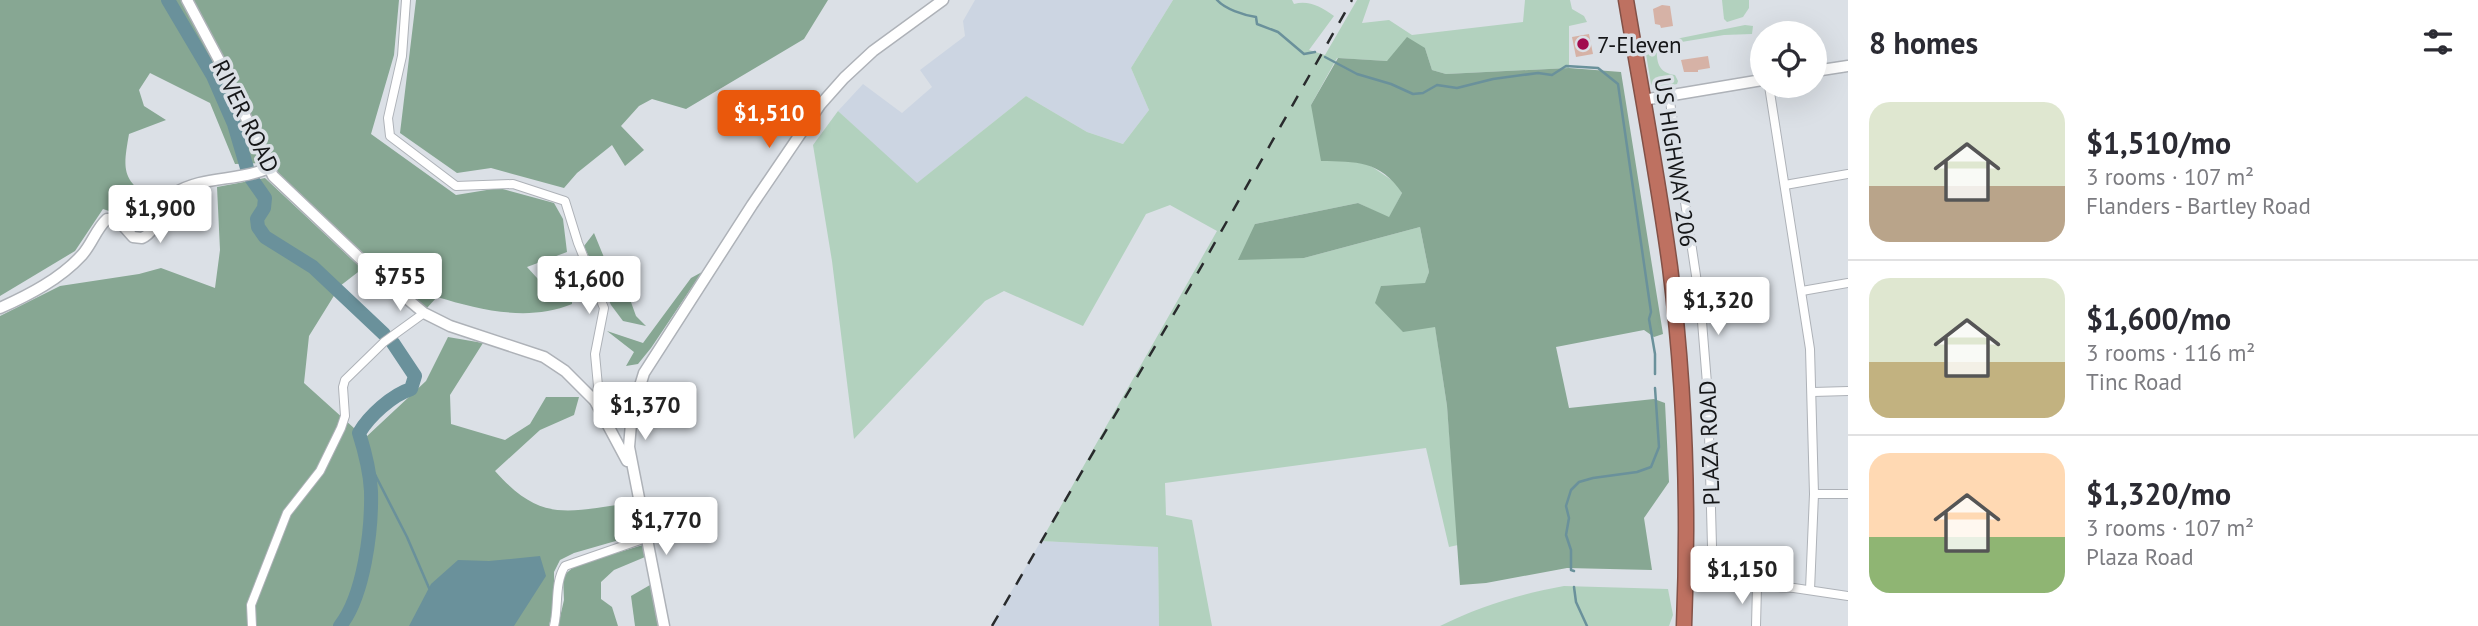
<!DOCTYPE html>
<html lang="en">
<head>
<meta charset="utf-8">
<style>
	body { margin:0; font-family:"PT Sans",sans-serif; background:#f2f2f3; color:#2b2b33; height:100vh; display:flex; flex-direction:column; font-size:26px; white-space:nowrap }
	* { box-sizing:border-box; margin:0 }
	p { font-size:23px; color:#7c7c81 }
	.icon { flex:none; width:38px; height:38px; fill:none; stroke:currentColor; stroke-width:2; stroke-linecap:round; stroke-linejoin:round }
	.map { position:relative; flex:1; overflow:hidden }
	.panel { display:flex; flex-direction:column; background:#fff; width:630px }
	.panel>* { flex:none }
	.controls { position:absolute; left:1750px; top:21px; display:grid; gap:14px }
	.controls a { display:grid; place-items:center; width:77px; height:77px; border-radius:50%; background:#fff; box-shadow:0 7px 28px #0002; font-size:35px }
	.price { position:absolute; translate:-50% -60px; padding:0 16px; border-radius:7px; background:#fff; color:#222; font-size:23px; line-height:46px; filter:drop-shadow(0 2px 4px #0008) }
	.price::after { content:''; position:absolute; left:50%; top:42px; width:21px; height:16px; margin-left:-10px; background:inherit; clip-path:polygon(0 0,100% 0,50% 100%) }
	.price.on { background:#ea580c; color:#fff }
	ul { padding:0; list-style:none }
	li { display:flex; align-items:center; gap:21px; height:175px; padding:0 21px }
	li+li { border-top:2px solid #e1e1e2 }
	li span { display:grid; place-items:center; flex:none; width:196px; height:140px; border-radius:21px; color:#555 }
	li>.icon { margin-inline-start:auto }
	span .icon { width:84px; height:84px; fill:#fffc; stroke-width:1 }
	li b { font-size:30px }
	h2 { display:flex; justify-content:space-between; align-items:center; height:84px; padding:0 21px; font-size:30px }
	main { display:flex; flex:1; min-height:0 }
	.map>svg:first-child { display:block }
</style>
</head>
<body>
<main>
<div class="map">
<svg width="1848" height="626" viewBox="0 0 1848 626">
	<rect width="100%" height="100%" fill="#dbe0e6"/>
	<g fill="#ccd5e2">
		<path d="M975 0H1173L1131 68 1149 110 1123 144 1087 132 1026 96 916 184 838 111 863 84 902 113 932 87 920 70 965 36 963 21Z"/>
		<path d="M1041 541 1158 547 1159 626H991Z"/>
	</g>
	<g fill="#b2d1be">
		<path d="M1173 0H1292L1294 4C1309 0 1321 7 1334 16L1309 50 1325 55 1357 0H1370L1362 23 1389 20 1412 35 1523 22 1525 0H1570L1572 9 1584 16 1587 22 1569 26V68L1446 74 1432 70 1425 48 1387 61 1337 58 1311 105 1365 162 1396 183 1402 193 1389 218 1358 203 1255 224 1304 258 1420 227 1429 272 1425 284 1381 286 1435 326 1447 406 1458 545 1449 547 1426 448 1165 483 1166 515 1192 520 1212 626H1159L1158 547 1041 541 1217 231 1170 205 1146 214 1083 326 1004 291 985 301 854 439 832 261 813 145 838 111 917 183 1026 96 1087 132 1123 144 1149 110 1131 68Z"/>
		<path d="M1722 0H1749V8L1743 17 1727 22 1724 19Z"/>
		<path d="M1745 25 1753 26 1752 34 1724 35 1657 46C1656 61 1658 73 1675 75L1678 81 1677 84 1659 88 1676 86C1668 90 1658 91 1651 84L1645 48 1646 45Z"/>
		<path d="M1564 586 1668 589 1673 615 1669 626H1440C1480 606 1520 594 1564 586Z"/>
	</g>
	<g fill="#87a793">
		<path d="M0 0H181L215 60 260 163 235 164 210 103 150 73 139 90 144 106 166 120 129 134C123 169 121 179 152 200L143 227 130 218 103 209 75 251 0 296Z"/>
		<path d="M192 0H399L394 55 371 134 456 195 499 188 554 203 563 219 567 252 527 267 548 290 572 294V304C528 322 481 310 437 297L426 309 290 188 273 167 223 56Z"/>
		<path d="M416 0H828L804 39 686 109 652 99 639 106 621 126 644 150 625 166 612 145 577 173 564 188 491 168 457 173 400 133Z"/>
		<path d="M1407 37 1425 48 1432 70 1446 74 1569 68 1621 72 1663 334 1654 337 1644 330 1556 347 1569 408 1654 399 1665 403 1669 482 1644 518 1652 570 1567 568 1486 583 1460 585 1447 406 1435 327 1403 332 1375 303 1381 286 1425 283 1429 272 1420 227 1304 258 1238 260 1255 224 1358 203 1389 217 1402 193C1380 160 1356 162 1321 161L1311 105 1338 58 1387 61Z"/>
		<path d="M265 178 362 269 340 286 309 336 304 383 365 438 426 381 448 337 483 343 450 395 451 424 505 440 530 424 546 397H579L574 415 540 430 495 471C542 524 568 511 632 503L640 534 574 553 560 560 554 572V604L549 626H0V316L60 286 139 274 161 268 215 288 220 250 217 187Z"/>
		<path d="M594 233 610 272 627 291 636 316 646 326 623 321 611 305 584 246Z"/>
		<path d="M702 272 651 348 638 364 626 366 634 352 607 331 643 343 691 278Z"/>
		<path d="M643 545 645 557 614 570 601 582V599L612 607 618 626H558L564 600 563 576 576 565Z"/>
		<path d="M650 585 658 626H635L631 596Z"/>
	</g>
	<path fill="#6a919b" d="M540 556 546 576 514 626H409L431 584 458 560 489 561Z"/>
	<g fill="none" stroke-linecap="round" stroke-linejoin="round">
		<g stroke="#6a919b" stroke-width="2.5">
			<path d="M1217 0C1225 9 1243 15 1256 17L1257 24 1278 32 1304 54 1315 52"/>
			<path d="M1325 57 1357 74 1391 84 1413 94 1423 93 1437 85 1457 88 1493 79 1538 73 1552 75 1566 66 1598 68 1618 84 1651 312 1649 319 1655 354V374"/>
			<path d="M366 457 407 537 429 588"/>
			<path d="M1574 571 1571 570V550L1566 535 1569 518 1566 506 1571 490 1579 482 1593 478 1637 472 1651 467 1659 447 1655 388"/>
			<path d="M1574 587 1576 602 1587 626"/>
		</g>
		<g stroke="#6a919b" stroke-width="14">
			<path d="M168 0 213 76 234 124 247 168"/>
			<path d="M251 178 265 198 264 208 257 219 258 227 265 237 313 267 384 334"/>
			<path d="M340 626C364 596 372 530 371 491 370 472 365 452 359 433 369 416 392 395 411 389L415 376 393 343"/>
		</g>
	</g>
	<g fill="#d6b2a6">
		<path d="M1662 5 1670 6 1673 26 1661 28 1660 25 1655 24 1653 9Z"/>
		<path d="M1589 34 1593 54 1576 57 1572 37Z"/>
		<path d="M1708 56 1710 68 1698 70V72H1684L1681 60Z"/>
	</g>
	<g fill="none" stroke-linecap="round" stroke-linejoin="round">
		<g stroke="#aeb2b8" stroke-width="10">
			<g id="street">
				<path d="M406 0 402 56 388 118 390 136 456 186 513 184 565 201 578 243 604 308 595 354 598 386 596 403"/>
				<path d="M1769 86 1810 349 1814 494 1810 590"/>
				<path d="M1669 95 1701 309 1708 396 1713 584"/>
				<path d="M1785 185 1848 174"/>
				<path d="M1802 291 1848 283"/>
				<path d="M1813 392 1848 391"/>
				<path d="M1814 494H1848"/>
				<path d="M1685 583 1794 588 1848 596"/>
				<path d="M252 626 251 605 287 513 320 471 341 428 345 416 343 387 345 380 384 342 424 313"/>
				<path d="M554 626C559 606 554 583 565 566L646 538"/>
				<path d="M1756 626 1757 586"/>
			</g>
		</g>
		<g stroke="#aeb2b8" stroke-width="13">
			<g id="secondary">
				<path d="M187 0 220 62 273 176 368 266 424 313 450 326 544 357 565 371 599 405 632 412"/>
				<path d="M1815 71 1848 66"/>
				<path d="M1643 100 1762 80"/>
				<path d="M0 308C29 295 60 279 82 255 92 244 96 229 107 219H117L133 237 142 238C160 230 156 205 173 194 203 175 237 182 269 168"/>
				<path d="M596 403 627 461"/>
				<path d="M664 626 629 447 632 412 644 373 752 205 820 105 844 78 873 51 943 0"/>
			</g>
		</g>
		<g stroke="#835147" stroke-width="17">
			<path id="highway" d="M1626 0C1641 89 1658 178 1670 267 1685 386 1689 506 1684 626"/>
		</g>
		<use href="#street" stroke="#fff" stroke-width="8"/>
		<use href="#secondary" stroke="#fff" stroke-width="10"/>
		<use href="#highway" stroke="#be7161" stroke-width="14"/>
		<path stroke="#292b2d" stroke-width="2.5" stroke-dasharray="12 12" stroke-linecap="butt" d="M992 626 1196 276 1352 0"/>
	</g>
	<circle fill="#a20c4e" stroke="#dbe0e6" stroke-width="2.5" cx="1583" cy="44" r="7"/>
	<g text-anchor="middle" dominant-baseline="central" stroke-width="7" stroke-linejoin="round" paint-order="stroke">
		<g font-size="23" fill="#151618" stroke="#dbe0e6" text-anchor="start">
			<text x="1597" y="44">7-Eleven</text>
		</g>
		<g font-size="23" fill="#151618" stroke="#dbe0e6">
			<text transform="translate(246 116) rotate(64)">RIVER ROAD</text>
			<text transform="translate(1676 162) rotate(81)">US HIGHWAY 206</text>
			<text transform="translate(1709 443) rotate(-92)">PLAZA ROAD</text>
		</g>
	</g>
</svg>
<div class="controls">
<a><svg class="icon" aria-label="locate" viewBox="0 0 24 24"><circle cx="12" cy="12" r="6"/><path d="M12 2v4M12 18v4M2 12h4M18 12h4"/></svg></a>
</div>
<b class="price on" style="left:769px;top:150px">$1,510</b>
<b class="price" style="left:160px;top:245px">$1,900</b>
<b class="price" style="left:400px;top:313px">$755</b>
<b class="price" style="left:589px;top:316px">$1,600</b>
<b class="price" style="left:1718px;top:337px">$1,320</b>
<b class="price" style="left:645px;top:442px">$1,370</b>
<b class="price" style="left:666px;top:557px">$1,770</b>
<b class="price" style="left:1742px;top:606px">$1,150</b>
</div>
<section class="panel">
<h2>8 homes<svg class="icon" aria-label="filters" viewBox="0 0 24 24"><path d="M4 7h16M4 17h16"/><circle cx="9" cy="7" r="2"/><circle cx="15" cy="17" r="2"/></svg></h2>
<ul>
<li><span style="background:linear-gradient(#dfe7d0 60%,#b9a48a 0)"><svg class="icon" aria-label="home" viewBox="0 0 24 24"><path d="M3 11l9-7 9 7M6 9v11h12V9"/></svg></span><div><b>$1,510/mo</b><p>3 rooms · 107 m²</p><p>Flanders - Bartley Road</p></div></li>
<li><span style="background:linear-gradient(#dfe7d0 60%,#c2b280 0)"><svg class="icon" aria-label="home" viewBox="0 0 24 24"><path d="M3 11l9-7 9 7M6 9v11h12V9"/></svg></span><div><b>$1,600/mo</b><p>3 rooms · 116 m²</p><p>Tinc Road</p></div></li>
<li><span style="background:linear-gradient(#ffd9b3 60%,#8fb573 0)"><svg class="icon" aria-label="home" viewBox="0 0 24 24"><path d="M3 11l9-7 9 7M6 9v11h12V9"/></svg></span><div><b>$1,320/mo</b><p>3 rooms · 107 m²</p><p>Plaza Road</p></div></li>
</ul>
</section>
</main>
</body>
</html>
